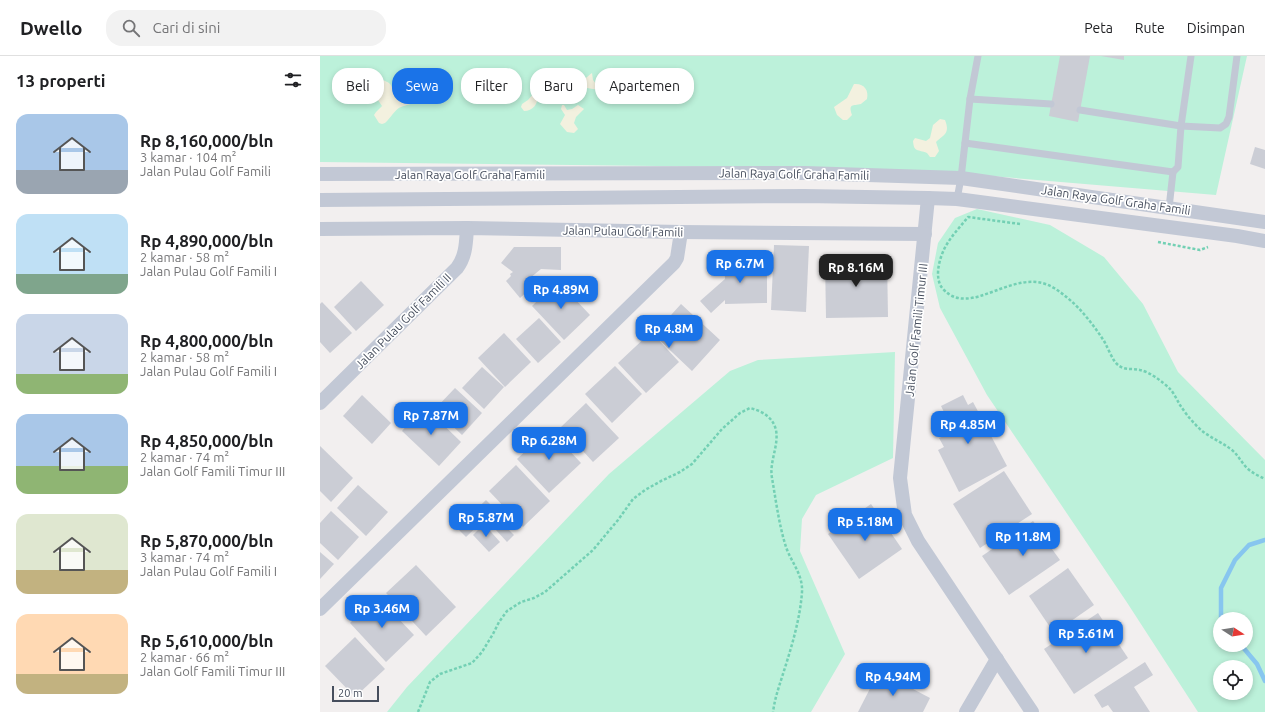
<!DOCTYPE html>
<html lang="id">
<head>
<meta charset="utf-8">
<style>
	body { margin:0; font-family:Ubuntu,sans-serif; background:#f2f2f2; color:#202124; height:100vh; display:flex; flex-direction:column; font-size:15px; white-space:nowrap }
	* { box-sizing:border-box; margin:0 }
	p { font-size:13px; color:#757577 }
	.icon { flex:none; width:22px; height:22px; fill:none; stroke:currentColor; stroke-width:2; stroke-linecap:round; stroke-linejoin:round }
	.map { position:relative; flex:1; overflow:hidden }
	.drawer { display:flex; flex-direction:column; background:#fff; width:320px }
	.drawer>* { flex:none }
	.guide { position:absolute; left:12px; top:12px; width:380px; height:36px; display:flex; gap:8px }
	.needle { width:26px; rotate:102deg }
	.buttons { position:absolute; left:893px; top:556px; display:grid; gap:8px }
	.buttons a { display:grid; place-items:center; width:40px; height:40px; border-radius:50%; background:#fff; box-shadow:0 2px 6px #0003; font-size:20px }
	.scale { position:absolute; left:12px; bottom:10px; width:47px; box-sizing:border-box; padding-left:4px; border:2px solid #464e5d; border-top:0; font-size:11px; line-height:14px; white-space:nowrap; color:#464e5d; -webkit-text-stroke:3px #fff; paint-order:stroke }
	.price { position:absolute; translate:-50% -34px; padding:0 9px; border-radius:8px; background:#1a73e8; color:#fff; font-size:13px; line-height:26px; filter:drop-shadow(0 1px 2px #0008) }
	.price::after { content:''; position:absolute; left:50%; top:24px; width:12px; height:9px; margin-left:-6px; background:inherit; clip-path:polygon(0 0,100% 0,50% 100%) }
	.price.selected { background:#222; color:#fff }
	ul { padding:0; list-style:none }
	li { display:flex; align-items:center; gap:12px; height:100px; padding:0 16px }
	li span { display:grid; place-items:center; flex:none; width:112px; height:80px; border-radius:12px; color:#555 }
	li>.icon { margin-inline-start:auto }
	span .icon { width:48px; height:48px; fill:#fffc; stroke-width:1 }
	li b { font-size:17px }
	h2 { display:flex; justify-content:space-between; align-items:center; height:48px; padding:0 16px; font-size:17px }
	.pill { padding:0 14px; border-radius:16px; background:#fff; box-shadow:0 2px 6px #0003; font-size:14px; line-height:36px }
	.pill.selected { background:#1a73e8; color:#fff }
	header { display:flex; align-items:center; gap:24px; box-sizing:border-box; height:56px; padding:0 20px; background:#fff; border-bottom:1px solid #e0e0e0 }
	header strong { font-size:19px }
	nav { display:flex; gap:22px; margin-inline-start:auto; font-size:14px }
	.search { width:280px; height:36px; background:#f2f2f2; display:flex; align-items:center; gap:10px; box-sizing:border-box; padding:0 14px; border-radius:16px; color:#757577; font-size:15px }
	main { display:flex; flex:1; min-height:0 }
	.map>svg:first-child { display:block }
</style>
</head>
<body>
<header>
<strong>Dwello</strong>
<div class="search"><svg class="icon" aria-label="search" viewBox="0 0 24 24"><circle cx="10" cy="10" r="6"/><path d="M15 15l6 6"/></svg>Cari di sini</div>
<nav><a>Peta</a><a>Rute</a><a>Disimpan</a></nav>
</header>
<main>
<section class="drawer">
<h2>13 properti<svg class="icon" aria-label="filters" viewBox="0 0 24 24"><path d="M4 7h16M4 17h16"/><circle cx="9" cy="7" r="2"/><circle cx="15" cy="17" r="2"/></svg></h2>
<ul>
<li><span style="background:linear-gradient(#a9c7e8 70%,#9aa5b1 0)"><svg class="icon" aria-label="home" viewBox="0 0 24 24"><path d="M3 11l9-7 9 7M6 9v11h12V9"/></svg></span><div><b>Rp 8,160,000/bln</b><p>3 kamar · 104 m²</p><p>Jalan Pulau Golf Famili</p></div></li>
<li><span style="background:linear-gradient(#bfe0f5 75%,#7fa58c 0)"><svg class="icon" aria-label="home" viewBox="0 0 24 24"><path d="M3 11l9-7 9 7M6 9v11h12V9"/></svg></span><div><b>Rp 4,890,000/bln</b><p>2 kamar · 58 m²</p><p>Jalan Pulau Golf Famili I</p></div></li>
<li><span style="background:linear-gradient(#c9d6e8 75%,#8fb573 0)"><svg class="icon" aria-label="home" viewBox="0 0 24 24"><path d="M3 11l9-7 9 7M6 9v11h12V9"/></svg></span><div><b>Rp 4,800,000/bln</b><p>2 kamar · 58 m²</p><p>Jalan Pulau Golf Famili I</p></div></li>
<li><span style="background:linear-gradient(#a9c7e8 65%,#8fb573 0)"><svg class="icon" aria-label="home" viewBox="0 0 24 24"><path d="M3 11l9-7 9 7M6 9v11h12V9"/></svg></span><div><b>Rp 4,850,000/bln</b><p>2 kamar · 74 m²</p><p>Jalan Golf Famili Timur III</p></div></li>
<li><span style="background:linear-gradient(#dfe7d0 70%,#c2b280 0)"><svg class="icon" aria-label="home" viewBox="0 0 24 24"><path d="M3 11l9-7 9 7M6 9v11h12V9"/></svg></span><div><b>Rp 5,870,000/bln</b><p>3 kamar · 74 m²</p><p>Jalan Pulau Golf Famili I</p></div></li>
<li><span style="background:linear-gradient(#ffd9b3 75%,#c2b280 0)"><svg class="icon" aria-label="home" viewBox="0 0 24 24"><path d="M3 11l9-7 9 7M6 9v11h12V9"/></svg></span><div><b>Rp 5,610,000/bln</b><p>2 kamar · 66 m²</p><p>Jalan Golf Famili Timur III</p></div></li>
</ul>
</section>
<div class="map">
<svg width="945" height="656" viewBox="0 0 945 656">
	<rect width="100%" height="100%" fill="#f2efef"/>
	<g fill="#bcf1da" fill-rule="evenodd">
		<path d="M0 0H927L896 139 647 118 501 112 0 106Z"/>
		<path d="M657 153 730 169 784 201 823 248 858 316 945 404V656H878L806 545 667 339 620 252 612 218 618 187 635 162ZM900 563H926V589H900ZM900 611H926V637H900Z"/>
		<path d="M575 296 573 402 496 439 482 463 480 495 525 598 491 656H67L87 631 289 418 410 315 438 304Z"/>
	</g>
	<g fill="#f3f1df">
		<path d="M244 16C247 18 249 22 251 24 260 31 266 21 272 17L273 24 279 32V34L255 30 246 32 247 26Z"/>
		<path d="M62 24C77 28 69 35 77 43 87 42 84 31 95 27L102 33C103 47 92 47 81 51 75 53 70 63 65 67L62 68 59 67 54 59 56 56 62 50C57 41 49 39 54 27Z"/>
		<path d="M534 28C544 27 549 34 547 43 546 44 542 47 541 48 533 50 528 47 532 59L527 64H523L517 59 514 51 527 42Z"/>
		<path d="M214 37 218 39C218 48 213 55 204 55L201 51 202 48 208 44Z"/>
		<path d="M242 49H244L247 54 252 53 258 49 264 53 256 61 254 67 258 73 254 77 247 76 240 68 245 59 241 53Z"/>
		<path d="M620 63 625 64C630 77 625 78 616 86L619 95 615 101H610L607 97C598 93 594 97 593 85L595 82 606 85 610 82 613 69Z"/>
	</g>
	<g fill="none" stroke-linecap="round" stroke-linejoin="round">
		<g stroke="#87c6ef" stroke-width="4.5">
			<path d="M901 563V532L915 504 929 489 945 484"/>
			<path d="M921 589 937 608 945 625"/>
		</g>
	</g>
	<g fill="#cbcdd5">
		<path d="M740 0H770L758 66 729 60Z"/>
		<path d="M781 0H804V4Z"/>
		<path d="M935 91 945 94V113L930 108Z"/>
		<path d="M454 189 489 190 486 256 451 254Z"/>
		<path d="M194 191H241V214L221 213 204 227 210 233 200 242 186 225 191 220 190 218 193 216 181 207Z"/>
		<path d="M447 202V247L405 248V244L391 257 380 245 405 223 404 203Z"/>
		<path d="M567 202 568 261 506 262 505 203Z"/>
		<path d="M41 225 64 249 36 275 14 251Z"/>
		<path d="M238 225 270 259 244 284 212 250Z"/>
		<path d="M2 246 32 277 10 297 0 286V248Z"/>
		<path d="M361 248 400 284 372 315 335 280 359 306 326 337 298 307 331 276 333 279Z"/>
		<path d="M219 262 241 286 218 307 196 283Z"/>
		<path d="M184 277 211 306 185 331 158 302Z"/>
		<path d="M295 310 322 338 292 367 265 338Z"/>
		<path d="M162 311 184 331 164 353 142 332Z"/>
		<path d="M135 332 162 357 142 379 115 353Z"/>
		<path d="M42 339 71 367 52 388 23 360Z"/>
		<path d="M643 339 648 349 653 346 687 410 639 436 618 394 624 391 619 382 629 378 621 363 626 360 621 350Z"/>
		<path d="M266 347 299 382 273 406 241 371Z"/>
		<path d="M104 350 141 386 119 410 82 375Z"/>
		<path d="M229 373 261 407 229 437 197 403Z"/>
		<path d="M0 390 33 422 11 446 0 435Z"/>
		<path d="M196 409 230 445 203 471 169 435Z"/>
		<path d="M684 415 712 458 660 492 633 448Z"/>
		<path d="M38 429 68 456 46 480 17 452Z"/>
		<path d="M166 444 175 453 146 481 137 472Z"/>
		<path d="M551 448 582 493 539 523 508 478Z"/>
		<path d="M11 455 39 481 18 504 0 487V467Z"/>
		<path d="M713 465 719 473 725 469 738 489 732 493 740 504 689 539 662 500Z"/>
		<path d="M164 468 180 486 169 496 153 479Z"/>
		<path d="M183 468 194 479 187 486 176 474Z"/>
		<path d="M0 496 14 508 0 523Z"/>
		<path d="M96 509 136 551 106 580 66 537Z"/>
		<path d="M748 512 774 549 734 577 709 540Z"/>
		<path d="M57 540 94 579 66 606 30 567Z"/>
		<path d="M778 557 808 602 754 638 724 593Z"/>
		<path d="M35 581 65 613 35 641 5 610Z"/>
		<path d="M825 606 833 619 814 631 830 656H793L788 649 782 652 774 639Z"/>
		<path d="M559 615 610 642 603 656H538Z"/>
	</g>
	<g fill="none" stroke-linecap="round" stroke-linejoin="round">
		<g stroke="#73d0b4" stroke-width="2.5" stroke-dasharray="3 2" stroke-linecap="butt">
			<path d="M700 168 648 161C641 170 633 178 627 188 620 199 613 222 623 233 651 264 695 208 734 232 755 245 771 265 784 285 787 290 793 305 797 308 804 315 812 312 820 314 830 316 843 326 850 333 854 337 857 344 860 349 864 355 869 362 875 368 885 380 899 384 912 394 918 399 921 406 927 412 932 417 939 420 945 423"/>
			<path d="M838 186 880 194 888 191"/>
			<path d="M98 656 110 626 120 618 152 607 162 596 173 578 179 566 187 555 201 546 214 542 225 536 273 494 298 464 313 443 325 434 341 425 360 416 372 408 402 373 420 357 430 352C442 355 453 361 456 374 459 390 449 406 452 422 456 445 459 469 466 491 471 506 483 518 482 536 480 564 471 593 462 621 458 634 455 642 453 656"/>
		</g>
		<g stroke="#c2c8d5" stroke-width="7">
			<path d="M871 0 861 70 900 72 906 68 909 61 917 0"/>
			<path d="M650 43 731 48"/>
			<path d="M645 87 853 116 858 111 861 70 760 54"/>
			<path d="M637 143 641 122 650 43 658 0"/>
			<path d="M849 152 853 116"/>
		</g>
		<g stroke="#c2c8d5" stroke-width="14">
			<path d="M0 118 485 117 641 122 945 166"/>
			<path d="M608 142 580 422 585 459 598 485 712 656"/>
			<path d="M0 144 484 140 608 142 637 143 917 180 945 185"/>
			<path d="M0 173 147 172 361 176 605 178"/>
			<path d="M0 347 137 212C146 200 146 187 147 172"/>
			<path d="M0 553 354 207 357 202 361 176"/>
			<path d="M646 656 677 603"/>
		</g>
	</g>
	<g text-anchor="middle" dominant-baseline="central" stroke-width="3.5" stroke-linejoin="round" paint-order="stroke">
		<g font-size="12" fill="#464e5d" stroke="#fff">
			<text x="150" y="118">Jalan Raya Golf Graha Famili</text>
			<text transform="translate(474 118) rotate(1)">Jalan Raya Golf Graha Famili</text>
			<text transform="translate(796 144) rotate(8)">Jalan Raya Golf Graha Famili</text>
			<text transform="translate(303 175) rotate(1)">Jalan Pulau Golf Famili</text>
			<text transform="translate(83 265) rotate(-45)">Jalan Pulau Golf Famili II</text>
			<text transform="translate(596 274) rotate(-84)">Jalan Golf Famili Timur III</text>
		</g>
	</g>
</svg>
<div class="buttons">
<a><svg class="needle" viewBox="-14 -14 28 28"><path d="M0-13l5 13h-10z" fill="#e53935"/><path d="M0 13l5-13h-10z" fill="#757577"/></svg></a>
<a><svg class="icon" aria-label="locate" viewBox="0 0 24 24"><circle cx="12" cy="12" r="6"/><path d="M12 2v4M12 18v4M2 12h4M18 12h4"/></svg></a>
</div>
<div class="scale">20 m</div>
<b class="price" style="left:420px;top:228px">Rp 6.7M</b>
<b class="price selected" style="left:536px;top:232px">Rp 8.16M</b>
<b class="price" style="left:241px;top:254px">Rp 4.89M</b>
<b class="price" style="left:349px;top:293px">Rp 4.8M</b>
<b class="price" style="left:111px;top:380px">Rp 7.87M</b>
<b class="price" style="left:648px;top:389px">Rp 4.85M</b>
<b class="price" style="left:229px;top:405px">Rp 6.28M</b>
<b class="price" style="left:166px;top:482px">Rp 5.87M</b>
<b class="price" style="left:545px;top:486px">Rp 5.18M</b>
<b class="price" style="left:703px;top:501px">Rp 11.8M</b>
<b class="price" style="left:62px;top:573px">Rp 3.46M</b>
<b class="price" style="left:766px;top:598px">Rp 5.61M</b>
<b class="price" style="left:573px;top:641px">Rp 4.94M</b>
<div class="guide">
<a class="pill">Beli</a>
<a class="pill selected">Sewa</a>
<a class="pill">Filter</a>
<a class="pill">Baru</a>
<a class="pill">Apartemen</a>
</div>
</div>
</main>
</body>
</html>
